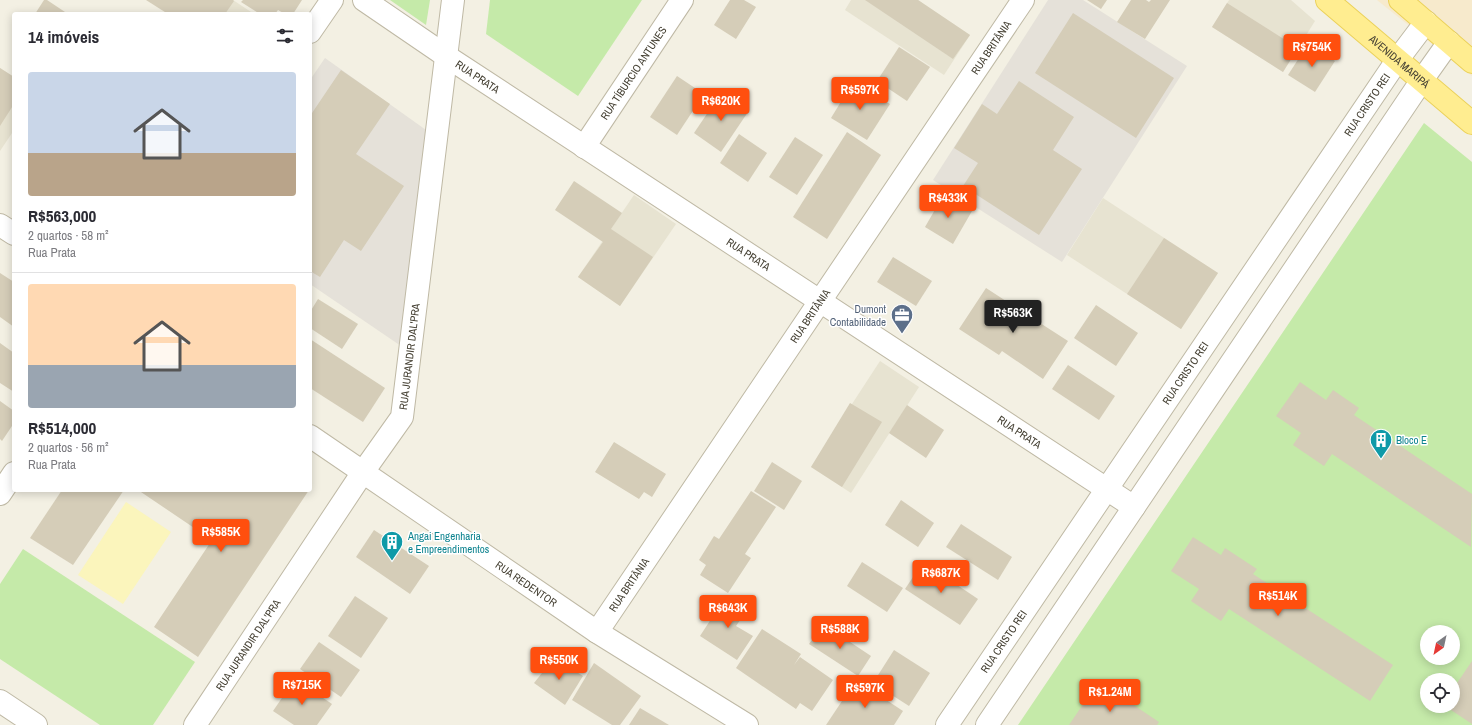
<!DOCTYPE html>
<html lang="pt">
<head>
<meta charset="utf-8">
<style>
	body { margin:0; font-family:"Archivo Narrow",sans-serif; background:#f2f2f3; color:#2b2b33; height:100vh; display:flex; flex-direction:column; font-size:15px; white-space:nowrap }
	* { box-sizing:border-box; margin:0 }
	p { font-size:13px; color:#7c7c81 }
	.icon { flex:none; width:22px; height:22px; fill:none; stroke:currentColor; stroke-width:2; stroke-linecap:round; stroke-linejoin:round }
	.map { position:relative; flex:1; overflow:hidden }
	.sheet { position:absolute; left:12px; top:12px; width:300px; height:480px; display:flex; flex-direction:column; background:#fff; border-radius:4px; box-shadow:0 2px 10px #0003 }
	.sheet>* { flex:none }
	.needle { width:26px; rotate:213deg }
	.buttons { position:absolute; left:1420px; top:625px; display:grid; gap:8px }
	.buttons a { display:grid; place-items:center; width:40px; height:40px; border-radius:50%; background:#fff; box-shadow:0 2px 10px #0003; font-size:20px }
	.price { position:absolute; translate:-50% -34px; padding:0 9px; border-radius:4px; background:#ff4f0e; color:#fff; font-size:13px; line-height:26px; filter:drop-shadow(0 1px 2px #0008) }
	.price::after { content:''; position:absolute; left:50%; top:24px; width:12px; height:9px; margin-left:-6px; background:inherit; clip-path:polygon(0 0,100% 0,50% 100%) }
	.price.active { background:#222; color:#fff }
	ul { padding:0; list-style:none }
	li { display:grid; align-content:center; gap:8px; height:212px; padding:0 16px }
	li+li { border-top:1px solid #e1e1e2 }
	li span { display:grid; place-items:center; height:124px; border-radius:4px; color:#555 }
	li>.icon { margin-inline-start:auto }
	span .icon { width:72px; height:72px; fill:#fffc; stroke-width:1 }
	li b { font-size:17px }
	h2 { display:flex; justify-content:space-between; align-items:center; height:48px; padding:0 16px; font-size:17px }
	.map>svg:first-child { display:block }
</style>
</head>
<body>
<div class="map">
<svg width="1472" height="725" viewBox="0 0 1472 725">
	<rect width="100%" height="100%" fill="#f3f0e3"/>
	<g fill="#e7e3d1">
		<path d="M177 0H233L254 14H168Z"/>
		<path d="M851 0H918L970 35 944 75 845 10Z"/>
		<path d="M1229 0H1291L1315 21 1283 72 1212 27Z"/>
		<path d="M0 68 14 77V130L0 151Z"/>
		<path d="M634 195 676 224 620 306 578 277Z"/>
		<path d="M1103 198 1218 273 1181 329 1067 255Z"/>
		<path d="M880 361 919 387 851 493 811 467Z"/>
	</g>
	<path fill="#f7eacc" d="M1377 0H1472V76Z"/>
	<g fill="#e5e1d9">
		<path d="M1048 0H1083L1187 66 1062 262 933 180Z"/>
		<path d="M325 58 426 130 401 346 310 284V80Z"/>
	</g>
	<g fill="#c5eaa9" fill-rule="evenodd">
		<path d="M390 0H430L426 25Z"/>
		<path d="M490 0H642L578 96 486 34Z"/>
		<path d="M1424 123 1472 162V725H1018ZM1427 632H1453V658H1427ZM1427 680H1453V706H1427Z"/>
		<path d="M23 549 195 662 153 725H100L0 659V584Z"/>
	</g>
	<path fill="#fbf5bc" d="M126 502 171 532 123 604 78 575Z"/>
	<g fill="#d5cdb8">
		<path d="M44 0H47L68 14H35Z"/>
		<path d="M146 0H233L234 1 225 14H168Z"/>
		<path d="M243 0H302L293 14H285L278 10 275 14H260L241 2Z"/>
		<path d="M730 0H744L756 7 736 39 714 25Z"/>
		<path d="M865 0H918L970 35 953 59Z"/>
		<path d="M1087 0H1107L1101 9Z"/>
		<path d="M1131 0H1146L1149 2 1151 0H1170L1145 39 1117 22Z"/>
		<path d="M1227 3 1298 48 1283 72 1212 27Z"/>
		<path d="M1073 13 1174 78 1136 138 1035 73Z"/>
		<path d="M1308 44 1335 61 1315 92 1288 75Z"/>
		<path d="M899 47 930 67 907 101 877 81Z"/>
		<path d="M0 68 14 77V104L0 126Z"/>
		<path d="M341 70 390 104 356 154 404 186 361 251 344 240 320 277 310 271V116Z"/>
		<path d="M677 76 704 94 677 135 650 117Z"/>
		<path d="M1019 81 1074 117 1053 150 1082 169 1039 235 963 186 978 163 954 148 982 104 997 114Z"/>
		<path d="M853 82 890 104 867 140 831 118Z"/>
		<path d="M721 93 748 112 721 152 694 133Z"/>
		<path d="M847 132 881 155 827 239 793 217Z"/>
		<path d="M739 134 767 153 748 182 720 163Z"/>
		<path d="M795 137 823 155 797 195 769 177Z"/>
		<path d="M574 181 622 213 611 229 653 257 620 306 578 277 603 242 555 210Z"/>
		<path d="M944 194 972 211 953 244 925 227Z"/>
		<path d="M1164 238 1218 273 1181 329 1127 294Z"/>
		<path d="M893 257 932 281 916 306 877 282Z"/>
		<path d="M0 273 14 282V327L0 317Z"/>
		<path d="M986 288 1068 341 1043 379 1002 351 999 355 959 329Z"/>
		<path d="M318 299 358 324 342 349 310 328V312Z"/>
		<path d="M1096 305 1138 333 1116 366 1074 338Z"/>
		<path d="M310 339 385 388 363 422 310 388Z"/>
		<path d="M0 343 14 353V392L0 383Z"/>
		<path d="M1068 365 1115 396 1099 420 1052 389Z"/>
		<path d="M1300 382 1326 400 1333 390 1359 408 1354 415 1472 494 1471 547 1332 454 1324 466 1293 445 1301 433 1276 416Z"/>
		<path d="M0 401 14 411V423L2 441 0 439Z"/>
		<path d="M850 403 882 422 842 487 811 467Z"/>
		<path d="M907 405 944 430 926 458 889 433Z"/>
		<path d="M614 442 666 474 652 497 644 492 639 499 595 472Z"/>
		<path d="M772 462 802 481 784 510 754 491Z"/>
		<path d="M62 490H124L73 565 30 538Z"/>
		<path d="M138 490H309L198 657 154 627 212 540Z"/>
		<path d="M751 491 776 507 745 554 751 558 728 593 700 575 706 565 699 560 714 536 719 539Z"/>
		<path d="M901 500 934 523 918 547 885 525Z"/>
		<path d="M961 524 1012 557 998 580 946 547Z"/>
		<path d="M374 530 429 566 410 594 356 557Z"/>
		<path d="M1193 537 1221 555 1225 548 1257 569 1253 574 1393 665 1370 701 1229 609 1221 621 1191 601 1199 589 1171 571Z"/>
		<path d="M862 562 903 588 887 612 847 586Z"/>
		<path d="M923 562 978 599 960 625 905 589Z"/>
		<path d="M355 596 388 618 361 658 328 636Z"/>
		<path d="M726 596 747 610 736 626 753 636 737 660 700 636Z"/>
		<path d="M823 624 871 656 858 676 809 644Z"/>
		<path d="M762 629 801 654 794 665 800 657 833 680 812 711 800 703 796 709 736 668Z"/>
		<path d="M319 642 360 670 341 697 300 669Z"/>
		<path d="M894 650 930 673 909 706 873 683Z"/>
		<path d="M554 658 583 676 565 705 534 683Z"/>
		<path d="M1472 661V724L1445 706H1453V689Z"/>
		<path d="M594 663 641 696 620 725H612L572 700Z"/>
		<path d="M295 679 332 704 317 725H294L273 711Z"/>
		<path d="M856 680 903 711 894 725H826Z"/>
		<path d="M1094 688 1119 704 1123 698 1159 722 1157 725H1069Z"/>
		<path d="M640 708 669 725H629Z"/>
	</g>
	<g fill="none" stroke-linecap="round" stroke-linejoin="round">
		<g stroke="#bfb9a5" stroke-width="24">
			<g id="minor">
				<path id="s1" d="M364 0 446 56 1134 507"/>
				<path d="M310 32 332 0"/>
				<path id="s2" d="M584 147 682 0"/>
				<path d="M0 225 14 234"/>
				<path id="s3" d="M310 436 597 632 747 725"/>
				<path d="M0 494 14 473"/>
				<path id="s4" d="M597 632 1023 0"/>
				<path d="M0 701 36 725"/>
				<path id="s5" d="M195 725 363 472 402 417 453 0"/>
				<path id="s6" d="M947 725 1398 59 1426 22"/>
				<path d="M987 725 1422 80 1449 42"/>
			</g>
		</g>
		<g stroke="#ebd15a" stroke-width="24">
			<g id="major">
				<path id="s7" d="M1327 0 1472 123"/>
				<path d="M1400 0 1472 62"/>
			</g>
		</g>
		<use href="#minor" stroke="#fff" stroke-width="22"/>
		<use href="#major" stroke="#ffed90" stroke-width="22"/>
	</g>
	<defs>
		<g id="office-pin" transform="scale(1.15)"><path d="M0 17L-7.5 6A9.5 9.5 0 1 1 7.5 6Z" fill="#5c6f8a" stroke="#fff"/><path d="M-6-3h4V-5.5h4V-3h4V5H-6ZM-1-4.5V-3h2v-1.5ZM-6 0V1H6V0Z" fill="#fff"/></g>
		<g id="building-pin" transform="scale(1.15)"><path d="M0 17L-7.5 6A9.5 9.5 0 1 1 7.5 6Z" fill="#0f9aa8" stroke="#fff"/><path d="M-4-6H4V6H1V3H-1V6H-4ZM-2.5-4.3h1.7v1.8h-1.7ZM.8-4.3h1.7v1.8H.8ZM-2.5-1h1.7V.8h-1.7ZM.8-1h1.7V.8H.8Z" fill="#fff"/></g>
	</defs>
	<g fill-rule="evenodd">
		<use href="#office-pin" x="902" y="315"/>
		<use href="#building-pin" x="1381" y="440"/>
		<use href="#building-pin" x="392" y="542"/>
	</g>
	<g text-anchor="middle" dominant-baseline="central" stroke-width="3" stroke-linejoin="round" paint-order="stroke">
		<g font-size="11" fill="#454033" stroke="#fff">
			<text stroke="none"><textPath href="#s4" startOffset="705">RUA BRITÂNIA</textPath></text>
			<text stroke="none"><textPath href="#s7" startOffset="95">AVENIDA MARIPÁ</textPath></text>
			<text stroke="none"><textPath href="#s2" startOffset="89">RUA TÍBURCIO ANTUNES</textPath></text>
			<text stroke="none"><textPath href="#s1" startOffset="137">RUA PRATA</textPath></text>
			<text stroke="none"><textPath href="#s6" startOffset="749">RUA CRISTO REI</textPath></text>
			<text stroke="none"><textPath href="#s1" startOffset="461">RUA PRATA</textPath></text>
			<text stroke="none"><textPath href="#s4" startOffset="381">RUA BRITÂNIA</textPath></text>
			<text stroke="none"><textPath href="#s5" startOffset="432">RUA JURANDIR DAL'PRA</textPath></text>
			<text stroke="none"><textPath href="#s6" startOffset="425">RUA CRISTO REI</textPath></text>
			<text stroke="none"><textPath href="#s1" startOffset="785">RUA PRATA</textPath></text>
			<text stroke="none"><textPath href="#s3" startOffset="262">RUA REDENTOR</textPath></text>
			<text stroke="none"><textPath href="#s4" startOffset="57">RUA BRITÂNIA</textPath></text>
			<text stroke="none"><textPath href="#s6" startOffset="101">RUA CRISTO REI</textPath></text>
			<text stroke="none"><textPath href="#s5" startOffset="96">RUA JURANDIR DAL'PRA</textPath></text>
		</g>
		<g font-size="11" fill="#4e5e75" stroke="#fff" text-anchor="end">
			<text x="886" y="309">Dumont<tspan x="886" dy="13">Contabilidade</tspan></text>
		</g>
		<g font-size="11" fill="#0d838f" stroke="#fff" text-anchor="start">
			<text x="1396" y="440">Bloco E</text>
			<text x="408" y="536">Angai Engenharia<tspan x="408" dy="13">e Empreendimentos</tspan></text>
		</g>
	</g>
</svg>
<div class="buttons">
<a><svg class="needle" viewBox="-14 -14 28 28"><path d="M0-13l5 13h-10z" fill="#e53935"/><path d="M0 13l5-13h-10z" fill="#7c7c81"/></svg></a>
<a><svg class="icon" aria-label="locate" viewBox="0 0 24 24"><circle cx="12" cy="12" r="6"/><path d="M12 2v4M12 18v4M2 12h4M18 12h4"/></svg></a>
</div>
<b class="price" style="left:1312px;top:68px">R$754K</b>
<b class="price" style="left:860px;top:111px">R$597K</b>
<b class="price" style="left:721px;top:122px">R$620K</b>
<b class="price" style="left:948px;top:219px">R$433K</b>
<b class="price active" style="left:1013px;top:334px">R$563K</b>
<b class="price" style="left:221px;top:553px">R$585K</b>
<b class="price" style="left:941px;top:594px">R$687K</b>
<b class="price" style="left:1278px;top:617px">R$514K</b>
<b class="price" style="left:728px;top:629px">R$643K</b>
<b class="price" style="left:840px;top:650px">R$588K</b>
<b class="price" style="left:559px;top:681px">R$550K</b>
<b class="price" style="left:302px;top:706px">R$715K</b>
<b class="price" style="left:865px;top:709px">R$597K</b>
<b class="price" style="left:1110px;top:713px">R$1.24M</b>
<section class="sheet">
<h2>14 imóveis<svg class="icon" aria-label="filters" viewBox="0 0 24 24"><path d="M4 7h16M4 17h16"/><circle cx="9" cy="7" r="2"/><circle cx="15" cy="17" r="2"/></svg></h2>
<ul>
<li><span style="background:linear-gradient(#c9d6e8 65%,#b9a48a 0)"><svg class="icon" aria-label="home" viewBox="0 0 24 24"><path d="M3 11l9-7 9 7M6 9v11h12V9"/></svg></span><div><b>R$563,000</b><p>2 quartos · 58 m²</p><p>Rua Prata</p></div></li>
<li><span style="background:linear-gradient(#ffd9b3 65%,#9aa5b1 0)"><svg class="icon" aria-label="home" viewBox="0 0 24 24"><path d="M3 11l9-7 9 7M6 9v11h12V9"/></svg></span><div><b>R$514,000</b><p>2 quartos · 56 m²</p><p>Rua Prata</p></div></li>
</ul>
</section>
</div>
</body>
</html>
